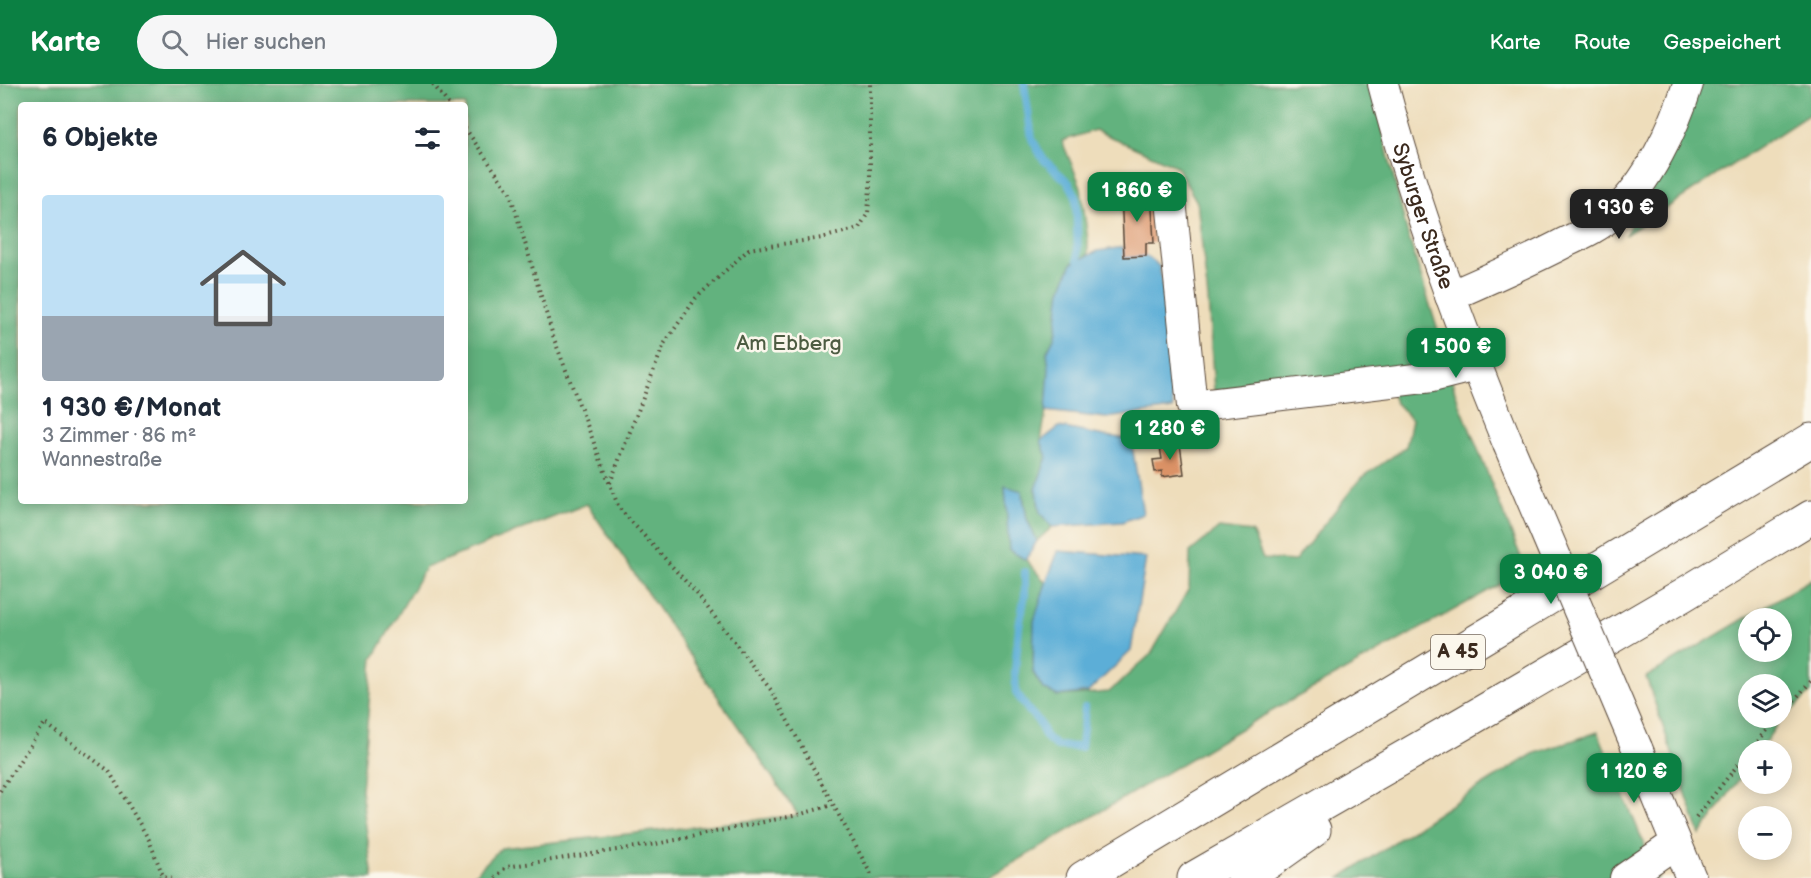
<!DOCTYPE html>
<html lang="de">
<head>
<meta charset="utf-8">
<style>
	body { margin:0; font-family:"Balsamiq Sans",sans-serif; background:#f6f6f7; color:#1f2937; height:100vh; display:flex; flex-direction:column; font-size:22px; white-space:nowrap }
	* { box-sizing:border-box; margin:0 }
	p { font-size:20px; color:#747a83 }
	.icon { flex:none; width:33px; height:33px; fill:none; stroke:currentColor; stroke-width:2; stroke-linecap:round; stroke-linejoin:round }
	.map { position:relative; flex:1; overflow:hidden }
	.panel { position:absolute; left:18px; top:18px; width:450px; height:402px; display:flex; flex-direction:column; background:#fff; border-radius:6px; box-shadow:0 3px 15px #0003 }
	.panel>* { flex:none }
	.controls { position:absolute; left:1738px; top:524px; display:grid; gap:12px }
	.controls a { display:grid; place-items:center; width:54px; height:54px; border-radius:50%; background:#fff; box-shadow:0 3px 15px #0003; font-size:30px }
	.price { position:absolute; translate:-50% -51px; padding:0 14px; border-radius:12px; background:#0b8043; color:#fff; font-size:20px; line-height:39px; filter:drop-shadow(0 2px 3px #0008) }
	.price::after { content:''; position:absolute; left:50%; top:36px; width:18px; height:14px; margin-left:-9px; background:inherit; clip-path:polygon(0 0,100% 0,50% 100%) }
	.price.current { background:#222; color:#fff }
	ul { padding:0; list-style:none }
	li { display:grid; align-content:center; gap:12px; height:318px; padding:0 24px }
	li+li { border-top:2px solid #e0e1e3 }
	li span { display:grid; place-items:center; height:186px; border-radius:6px; color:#555 }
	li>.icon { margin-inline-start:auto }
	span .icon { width:108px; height:108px; fill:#fffc; stroke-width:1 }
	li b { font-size:26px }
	h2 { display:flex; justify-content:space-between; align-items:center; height:72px; padding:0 24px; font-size:26px }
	header { display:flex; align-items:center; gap:36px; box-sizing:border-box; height:84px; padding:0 30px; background:#0b8043; color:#fff }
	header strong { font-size:28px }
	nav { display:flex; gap:33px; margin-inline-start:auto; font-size:21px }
	.search { width:420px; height:54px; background:#f6f6f7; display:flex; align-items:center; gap:15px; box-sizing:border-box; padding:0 21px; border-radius:33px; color:#747a83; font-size:22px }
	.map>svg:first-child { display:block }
</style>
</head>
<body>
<header>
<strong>Karte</strong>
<div class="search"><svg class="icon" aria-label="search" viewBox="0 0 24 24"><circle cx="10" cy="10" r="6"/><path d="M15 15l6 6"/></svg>Hier suchen</div>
<nav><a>Karte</a><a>Route</a><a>Gespeichert</a></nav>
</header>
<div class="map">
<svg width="1811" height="794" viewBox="0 0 1811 794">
	<rect width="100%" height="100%" fill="#fbf7ec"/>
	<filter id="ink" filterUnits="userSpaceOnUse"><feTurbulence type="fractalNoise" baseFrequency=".0167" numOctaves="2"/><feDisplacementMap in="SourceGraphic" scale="12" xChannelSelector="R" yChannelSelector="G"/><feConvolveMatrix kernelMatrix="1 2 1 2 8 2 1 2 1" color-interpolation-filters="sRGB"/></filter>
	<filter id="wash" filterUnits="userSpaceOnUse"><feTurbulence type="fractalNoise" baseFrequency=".008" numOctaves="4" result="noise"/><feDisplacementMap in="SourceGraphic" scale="24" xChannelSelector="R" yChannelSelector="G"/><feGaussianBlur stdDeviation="1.35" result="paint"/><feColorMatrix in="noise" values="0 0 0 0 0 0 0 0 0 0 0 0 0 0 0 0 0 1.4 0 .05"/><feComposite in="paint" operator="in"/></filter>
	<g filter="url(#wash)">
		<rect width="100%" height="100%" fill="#edb"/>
		<g fill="#62b27e" stroke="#4e6e4e" stroke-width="1.5" fill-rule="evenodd">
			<path d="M0 0H1373L1386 62 1407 148 1444 266 1455 308 1526 486 1254 637 988 794H471L501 764 798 731 587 420 425 484 373 575 361 706 373 794H0ZM21 21H465V417H21ZM1095 46 1176 82 1197 118 1208 215 1214 307 1383 290 1395 318 1412 336 1406 363 1360 395 1295 477 1263 475 1252 448 1219 444 1190 468 1189 504 1151 570 1109 608 1058 612 1043 605 1033 588 1034 537 1046 499 1026 476 1009 466 1005 403 1022 407 1027 435 1037 457 1052 443 1040 429 1036 404 1047 373 1041 357 1046 327 1049 284 1047 268 1055 252 1061 206 1072 179 1088 171V156L1081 103 1062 57Z"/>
			<path d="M1698 0H1811V29L1625 151 1657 94Z"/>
			<path d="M1811 495V608L1776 642 1760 666H1749V681L1700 751 1646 593ZM1749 534H1782V567H1749ZM1749 600H1782V633H1749Z"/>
			<path d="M1598 648 1658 794H1340L1449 722 1533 670Z"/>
		</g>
		<g fill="#5baed7" stroke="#4b6c7a" stroke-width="1.5">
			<path d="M1124 163V173L1146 172 1159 182 1164 207 1173 325 1106 334 1046 327 1049 284 1047 268 1055 252 1061 206 1072 179 1098 167Z"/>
			<path d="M1059 343 1104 352 1131 355 1143 430 1122 438 1052 443 1040 429 1036 404 1047 373 1041 357Z"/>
			<path d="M1005 402 1022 407 1027 435 1037 457 1026 476 1009 466Z"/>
			<path d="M1058 467 1146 474 1131 567 1088 608 1058 612 1043 605 1033 588 1034 537 1046 499Z"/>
		</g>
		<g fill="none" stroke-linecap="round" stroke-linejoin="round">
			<g stroke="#5baed7" stroke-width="8">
				<path d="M1024 0 1032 55 1043 75 1069 99 1076 112 1078 176"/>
				<path d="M1025 488V511L1019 542 1015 587 1016 609 1029 627 1039 638 1045 652 1056 662 1081 663 1085 624"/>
			</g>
		</g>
		<g id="blocks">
			<g fill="#db9266">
				<path d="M1151 108 1154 159H1146V172L1124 173 1121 109Z"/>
				<path d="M1180 360 1184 390 1162 393V387L1155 388 1153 376 1162 375 1160 363Z"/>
			</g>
		</g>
	</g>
	<g filter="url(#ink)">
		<use href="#blocks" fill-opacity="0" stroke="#564536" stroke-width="1.5"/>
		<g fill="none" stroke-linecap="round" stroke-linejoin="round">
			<g stroke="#564536" stroke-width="32">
				<g id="minor">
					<path id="s1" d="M1383 0C1415 123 1460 242 1508 360"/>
					<path d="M1171 116 1192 322 1432 293 1476 282"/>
					<path d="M1450 212C1489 195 1528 178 1566 158 1583 150 1600 142 1613 130 1648 99 1674 44 1688 0"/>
					<path d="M1637 664 1691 794"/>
					<path d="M1625 794 1676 759"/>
				</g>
			</g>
			<g stroke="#564536" stroke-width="35">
				<g id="highway">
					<path d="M1083 794 1811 356"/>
					<path d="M1194 794 1467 637 1683 511 1811 433"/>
					<path d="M1244 794 1269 778 1314 746"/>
				</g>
			</g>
			<g stroke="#564536" stroke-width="4" stroke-dasharray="1.5 4.5" stroke-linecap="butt">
				<path d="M433 0 449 21"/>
				<path d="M465 44 510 109 554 255 619 424 697 510 771 606 873 794"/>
				<path d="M610 399 664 260 696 214 749 165 822 154 859 144 868 129 870 104V0"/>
				<path d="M1782 630 1811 597"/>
				<path d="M1750 666 1779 633"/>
				<path d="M0 707 45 639 109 687 149 756 163 792"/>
				<path d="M1696 733 1749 667"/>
				<path d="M159 794 163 792 171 794"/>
				<path d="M495 794 506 783 656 760 798 731 832 721"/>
			</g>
			<use href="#minor" stroke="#fff" stroke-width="30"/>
			<use href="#highway" stroke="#fff" stroke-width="33"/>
			<g stroke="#564536" stroke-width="32" stroke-linecap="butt">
				<path id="minor-bridge" d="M1508 360 1637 664"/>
			</g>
			<use href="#minor-bridge" stroke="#fff" stroke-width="30"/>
		</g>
	</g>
	<g text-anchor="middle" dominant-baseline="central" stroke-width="5" stroke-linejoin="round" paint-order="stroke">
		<rect fill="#fbf7ec" stroke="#75685c" stroke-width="1.5" x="1431" y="551" width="54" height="34" rx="4.5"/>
		<g font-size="20" font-weight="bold" fill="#3b2a1e">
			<text x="1458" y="568">A 45</text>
		</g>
		<g font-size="21" fill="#3b2a1e" stroke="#fbf7ec">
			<text stroke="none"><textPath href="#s1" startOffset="138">Syburger Straße</textPath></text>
		</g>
		<g font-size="21" fill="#4d5c42" stroke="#fbf7ec">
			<text x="789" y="259">Am Ebberg</text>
		</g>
	</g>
</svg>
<div class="controls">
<a><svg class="icon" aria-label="locate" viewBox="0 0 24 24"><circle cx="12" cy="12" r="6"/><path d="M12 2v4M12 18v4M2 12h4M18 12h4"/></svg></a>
<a><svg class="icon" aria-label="layers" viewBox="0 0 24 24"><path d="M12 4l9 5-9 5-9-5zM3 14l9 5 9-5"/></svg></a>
<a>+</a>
<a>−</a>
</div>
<b class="price" style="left:1137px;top:139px">1 860 €</b>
<b class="price current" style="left:1619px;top:156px">1 930 €</b>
<b class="price" style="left:1456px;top:295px">1 500 €</b>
<b class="price" style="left:1170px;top:377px">1 280 €</b>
<b class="price" style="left:1551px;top:521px">3 040 €</b>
<b class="price" style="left:1634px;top:720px">1 120 €</b>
<section class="panel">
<h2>6 Objekte<svg class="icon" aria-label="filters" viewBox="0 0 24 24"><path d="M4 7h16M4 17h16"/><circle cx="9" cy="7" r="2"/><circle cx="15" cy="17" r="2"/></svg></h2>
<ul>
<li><span style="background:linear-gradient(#bfe0f5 65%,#9aa5b1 0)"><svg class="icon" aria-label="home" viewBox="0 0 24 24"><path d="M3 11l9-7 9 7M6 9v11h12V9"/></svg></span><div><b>1 930 €/Monat</b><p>3 Zimmer · 86 m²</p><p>Wannestraße</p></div></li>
</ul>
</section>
</div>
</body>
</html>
